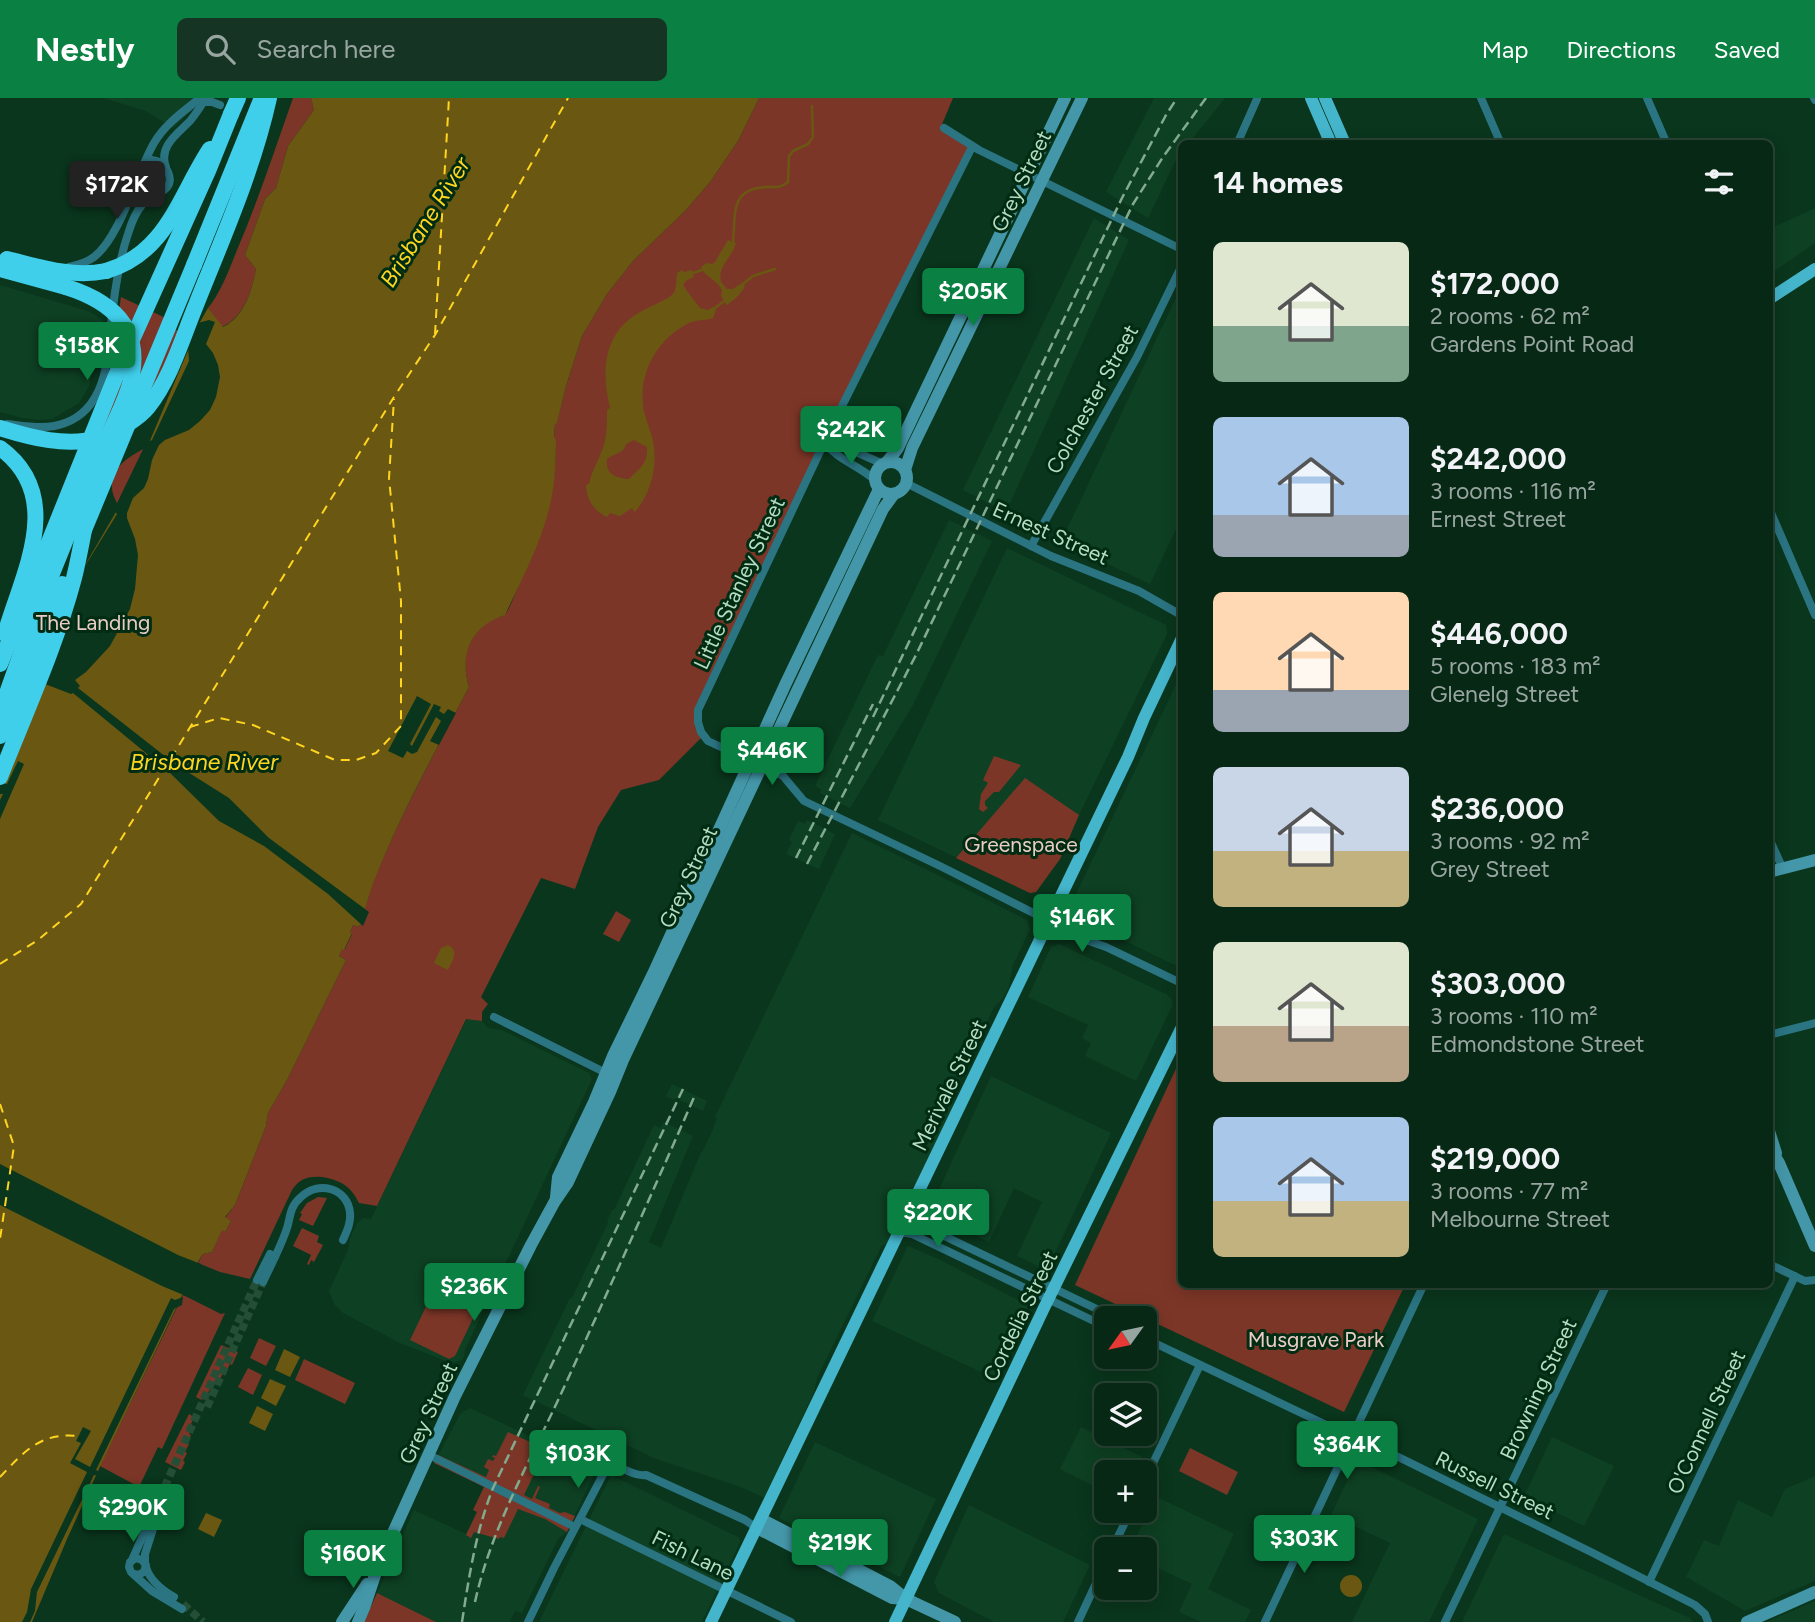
<!DOCTYPE html>
<html lang="en">
<head>
<meta charset="utf-8">
<style>
	body { margin:0; font-family:Figtree,sans-serif; background:#163423; color:#f1f3f6; height:100vh; display:flex; flex-direction:column; font-size:26px; white-space:nowrap }
	* { box-sizing:border-box; margin:0 }
	p { font-size:23px; color:#98a6a1 }
	.icon { flex:none; width:38px; height:38px; fill:none; stroke:currentColor; stroke-width:2; stroke-linecap:round; stroke-linejoin:round }
	.map { position:relative; flex:1; overflow:hidden }
	.panel { position:absolute; left:1178px; top:42px; width:595px; height:1148px; display:flex; flex-direction:column; background:#082816; border-radius:10px; box-shadow:0 4px 18px #0003,0 0 0 2px #294435 }
	.panel>* { flex:none }
	.needle { width:46px; rotate:237deg }
	.buttons { position:absolute; left:1094px; top:1208px; display:grid; gap:14px }
	.buttons a { display:grid; place-items:center; width:63px; height:63px; border-radius:10px; background:#082816; box-shadow:0 4px 18px #0003,0 0 0 2px #294435; font-size:35px }
	.price { position:absolute; translate:-50% -60px; padding:0 16px; border-radius:7px; background:#0b8043; color:#fff; font-size:23px; line-height:46px; filter:drop-shadow(0 2px 4px #0008) }
	.price::after { content:''; position:absolute; left:50%; top:42px; width:21px; height:16px; margin-left:-10px; background:inherit; clip-path:polygon(0 0,100% 0,50% 100%) }
	.price.current { background:#222; color:#fff }
	ul { padding:0; list-style:none }
	li { display:flex; align-items:center; gap:21px; height:175px; padding:0 35px }
	li span { display:grid; place-items:center; flex:none; width:196px; height:140px; border-radius:10px; color:#555 }
	li>.icon { margin-inline-start:auto }
	span .icon { width:84px; height:84px; fill:#fffc; stroke-width:1 }
	li b { font-size:30px }
	h2 { display:flex; justify-content:space-between; align-items:center; height:84px; padding:0 35px; font-size:30px }
	header { display:flex; align-items:center; gap:42px; box-sizing:border-box; height:98px; padding:0 35px; background:#0b8043; color:#fff }
	header strong { font-size:33px }
	nav { display:flex; gap:38px; margin-inline-start:auto; font-size:24px }
	.search { width:490px; height:63px; background:#163423; display:flex; align-items:center; gap:18px; box-sizing:border-box; padding:0 24px; border-radius:10px; color:#98a6a1; font-size:26px }
	.map>svg:first-child { display:block }
</style>
</head>
<body>
<header>
<strong>Nestly</strong>
<div class="search"><svg class="icon" aria-label="search" viewBox="0 0 24 24"><circle cx="10" cy="10" r="6"/><path d="M15 15l6 6"/></svg>Search here</div>
<nav><a>Map</a><a>Directions</a><a>Saved</a></nav>
</header>
<div class="map">
<svg width="1815" height="1524" viewBox="0 0 1815 1524">
	<rect width="100%" height="100%" fill="#0a361d"/>
	<g fill="#0e4023">
		<path d="M103 0H205L173 30 146 13Z"/>
		<path d="M1154 0H1225L1189 45 1181 46V56L1174 66 1148 120 1106 94Z"/>
		<path d="M1815 110V145L1769 177V131Z"/>
		<path d="M1094 120 1129 142 1006 414 963 392Z"/>
		<path d="M0 187 88 213 103 222 102 235 89 288 79 305 52 321 40 322 22 320 0 314Z"/>
		<path d="M1181 189V430L1177 429 1150 486 1061 444Z"/>
		<path d="M949 422 992 443 913 607 850 710 820 695 821 691 815 688 878 557 883 558Z"/>
		<path d="M1007 450 1166 527 1167 536 1079 717 1060 761 1036 794 1030 795 878 722Z"/>
		<path d="M1181 576V870L1067 815Z"/>
		<path d="M807 722 835 736 819 771 786 756 792 744 789 742 798 723 805 726Z"/>
		<path d="M852 735 962 789 1027 822 1030 831 1013 867 1009 888 1004 899 994 909 959 983 954 1007 887 1145 881 1149 817 1280 814 1294 764 1400 741 1389 656 1361 523 1297 570 1200H572L608 1125 607 1123 612 1112H614L654 1027 660 1030 664 1024 693 1038 649 1144 661 1150 701 1054H702L711 1036 717 1020 715 1019Z"/>
		<path d="M1059 846 1168 897 1172 902V908L1136 983 1085 958 1091 945 1082 940 1088 927 1028 899 1051 849Z"/>
		<path d="M467 920 482 923 488 930 502 932 589 975 592 981 465 1252 464 1258 462 1262 451 1265 400 1245 343 1215 334 1206 329 1193 348 1152 350 1140 357 1125 363 1120 371 1121Z"/>
		<path d="M991 978 1111 1035 1049 1168 1042 1170 1017 1158 1042 1104 1014 1090 989 1144 932 1118 930 1111Z"/>
		<path d="M672 986 707 1003 703 1013 676 1000 674 1002 666 998Z"/>
		<path d="M908 1148 938 1161 1028 1207 994 1280 872 1223Z"/>
		<path d="M470 1310 591 1367 596 1372 567 1434 558 1441 522 1515 515 1513 510 1524H436L377 1495 414 1412 466 1436 477 1414 473 1412 484 1389 434 1365 461 1315Z"/>
		<path d="M1081 1329 1142 1359 1135 1374H1106V1394L1060 1371Z"/>
		<path d="M1552 1339 1614 1368 1584 1428 1524 1399Z"/>
		<path d="M815 1344 936 1401 900 1479 779 1420Z"/>
		<path d="M1357 1362 1478 1421 1429 1524H1352L1390 1445 1331 1417Z"/>
		<path d="M611 1377 740 1440V1444L702 1524H539Z"/>
		<path d="M1815 1378V1483L1745 1513 1686 1479 1704 1442 1719 1448 1738 1402 1772 1419 1785 1391Z"/>
		<path d="M1155 1398 1234 1436 1208 1491 1251 1512 1245 1524H1201L1179 1514 1192 1486 1145 1464 1144 1451H1131Z"/>
		<path d="M969 1407 1090 1467 1063 1524H994L939 1495 934 1484Z"/>
		<path d="M1504 1436 1690 1520 1693 1524H1462Z"/>
		<path d="M1815 1503V1524H1766Z"/>
	</g>
	<g fill="#7c3627">
		<path d="M293 0H311L314 12 288 48 276 90 265 101 245 157 256 171C252 193 244 219 222 229L208 210C221 194 229 172 237 152 258 103 275 51 293 0Z"/>
		<path d="M759 0H953L940 31 972 49 924 142 698 613 703 638 659 682 621 692 598 729 575 791 541 780 481 899 488 906 482 914V923L466 921 377 1108 359 1105C351 1088 340 1082 322 1079 309 1078 300 1080 292 1092L250 1181 220 1174 198 1165 203 1156 212 1154 222 1131 225 1134 231 1123 225 1120 235 1107 266 1028 268 1015 287 982 346 862 339 858 342 850 345 851 352 836 350 834 353 827 359 829C365 813 368 797 374 782 401 716 436 652 469 589 465 575 463 561 469 547 474 536 483 526 495 520 498 519 502 519 505 516 509 513 516 493 519 487 543 435 556 401 556 342L554 340 555 326 557 324 566 288 582 238 607 196 633 163 685 113 710 84 738 43Z"/>
		<path d="M121 199 172 223 179 237 152 292 101 333Z"/>
		<path d="M153 346 118 407C99 374 127 359 153 346Z"/>
		<path d="M994 658 1021 667 999 694H994L985 703V707L988 710 983 714 979 711 981 696 988 685 983 682Z"/>
		<path d="M1025 680 1079 717 1060 761 1036 794 1030 795 956 760Z"/>
		<path d="M616 813 631 822 619 844 603 836Z"/>
		<path d="M1181 960V1186L1405 1187 1344 1314 1075 1187Z"/>
		<path d="M318 1099 327 1100 313 1128 299 1122 302 1116 300 1115 307 1105Z"/>
		<path d="M302 1130 319 1138 317 1144 323 1147 314 1164 311 1162 309 1167 307 1166 311 1157 293 1148Z"/>
		<path d="M433 1194 476 1214 455 1258 449 1261 410 1242Z"/>
		<path d="M183 1197 221 1216 225 1215 162 1351 158 1349 139 1389 100 1368Z"/>
		<path d="M259 1240 276 1248 266 1268 250 1260Z"/>
		<path d="M221 1247 238 1254 232 1267 230 1266 226 1274 224 1273 220 1281 218 1280 214 1288 212 1287 208 1295H206L202 1302 196 1299Z"/>
		<path d="M304 1261 355 1285 345 1306 295 1282Z"/>
		<path d="M248 1270 262 1277 253 1297 238 1289Z"/>
		<path d="M189 1316 194 1319 191 1326 193 1328 189 1336 191 1337 187 1345 189 1346 185 1354 187 1355 183 1363 185 1364 181 1372 165 1364Z"/>
		<path d="M508 1334 546 1351 524 1397 532 1401 538 1388 540 1389 535 1400 550 1406 549 1410 560 1415 565 1414 575 1418 567 1434 545 1421 518 1411 504 1440 500 1439 499 1441 474 1434 471 1440 466 1437 477 1414 473 1412 484 1389 434 1365 438 1357 486 1379 489 1372 484 1369 488 1361 493 1363 495 1360 492 1359 493 1357 496 1358Z"/>
		<path d="M1190 1350 1238 1374 1227 1397 1179 1373Z"/>
		<path d="M123 1393 134 1398 122 1422 118 1420 117 1423 102 1415 112 1396 115 1398 117 1395 121 1396Z"/>
		<path d="M377 1495 436 1524H364Z"/>
	</g>
	<g fill="#6a5812" fill-rule="evenodd">
		<path d="M311 0H759L738 43 710 84 685 113 633 163 607 196 582 238 566 288 557 325 555 326 554 339 556 342C556 363 555 386 550 407 541 445 522 481 505 517 471 528 459 556 469 589 436 652 400 717 374 783 368 798 365 814 359 829L353 827 350 834 352 835 344 852 342 851 339 858 346 862 287 982 268 1015 266 1028 235 1107 225 1119 231 1123 225 1134 222 1132 212 1154 203 1156 199 1162 98 1373 67 1441 32 1524H0V596L59 516 88 462 130 390 200 224 208 210 223 229C244 219 252 193 256 171L245 157 265 101 276 90 288 48 314 12Z"/>
		<path d="M728 142 736 145C732 160 717 168 721 184L727 191H733L742 185 745 189 737 199 727 207 721 198 722 192C717 182 705 179 701 169L707 165 712 166 715 164Z"/>
		<path d="M682 172 684 174 692 172 694 179 687 182 683 187C688 195 694 202 700 210L708 212 713 209 716 212 713 220C704 223 696 221 687 226 658 241 639 274 643 306 644 319 650 330 653 343 658 368 651 395 635 414L632 410 620 418 610 415 607 419C593 412 587 402 586 387L589 386C592 372 600 360 604 347 607 335 607 324 607 312L610 310C601 273 603 235 640 214 648 209 667 202 673 196 677 191 676 181 677 175ZM634 342 647 349C648 366 640 370 629 381 616 380 605 376 607 361 614 355 624 356 626 346Z"/>
		<path d="M448 847C460 853 452 863 448 872L434 865 441 850Z"/>
		<path d="M284 1251 300 1259 290 1279 275 1272Z"/>
		<path d="M270 1281 286 1288 276 1308 261 1300Z"/>
		<path d="M257 1308 273 1316 265 1333 249 1325Z"/>
		<path d="M206 1415 222 1422 214 1439 198 1431Z"/>
		<circle cx="1351" cy="1488" r="11"/>
	</g>
	<g fill="#0a361d">
		<path d="M205 207 198 225 209 222 215 224 206 246 213 255 218 267 220 279 216 299 210 312 200 323 189 332 165 342 159 347 152 362 148 381 144 390 133 400 127 415V420L135 441 138 457 135 491 130 511 110 548 86 574 75 582 80 588 78 590 175 666 229 700 269 740 369 814 363 828 328 796 264 748 219 723 169 674 73 595 71 596 45 586 5 686H7L18 663 24 666 0 721V702L3 696H0V590L25 553 56 514 88 455 85 468 117 416 114 412 119 401 146 345 152 342 189 263 188 250 183 263 197 223Z"/>
		<path d="M417 598 431 606 410 646 412 648 434 606 441 609 439 613 444 616 448 611 456 615 439 647 430 643 441 623 436 619 417 654 412 656 407 653 403 660 388 653Z"/>
		<path d="M0 1066 178 1157 201 1166 186 1198 162 1188 0 1107Z"/>
		<path d="M183 1199 182 1207 174 1211 96 1372 100 1374 98 1378 94 1377 37 1494 35 1513 30 1524H22L27 1514 31 1491 87 1374 70 1365 81 1345 76 1343 83 1329 91 1333 75 1361 90 1369 171 1200 175 1202Z"/>
	</g>
	<g fill="none" stroke-linecap="round" stroke-linejoin="round">
		<g stroke="#6a5812" stroke-width="2.5">
			<path d="M733 144C736 117 729 90 767 89 776 89 781 90 788 84L789 58 793 53 808 46 813 39 812 8"/>
			<path d="M693 175 702 172"/>
			<path d="M743 186 753 178 775 171"/>
			<path d="M715 210 724 203"/>
		</g>
		<g stroke="#ffd520" stroke-width="2" stroke-dasharray="9 7" stroke-linecap="butt">
			<path d="M435 236 449 0"/>
			<path d="M190 629 219 620 253 627 335 662H356L376 655 401 628V503L389 380 394 301"/>
			<path d="M0 866 38 842 81 806 394 299 435 237 568 0"/>
			<path d="M0 1006 14 1048 0 1141"/>
			<path d="M0 1379C24 1354 40 1334 78 1338"/>
		</g>
		<g stroke="#244f36" stroke-width="8" stroke-dasharray="8 4" stroke-linecap="butt">
			<path d="M207 1309 263 1184"/>
			<path d="M153 1431 169 1394"/>
			<path d="M145 1433 257 1182"/>
			<path d="M183 1506 203 1524"/>
		</g>
		<g stroke="#2b7482" stroke-width="8">
			<path d="M1481 0 1501 46"/>
			<path d="M1647 0 1667 46"/>
			<path d="M1814 0 1815 2"/>
			<path d="M203 4H212L220 7"/>
			<path d="M944 30 979 52 1181 151"/>
			<path d="M1237 46 1257 1"/>
			<path d="M972 49 832 328 708 591 698 612V624L701 634 708 643 783 678 804 703 940 768 1089 843 1106 849 1181 885"/>
			<path d="M166 69C158 49 177 36 190 23 196 16 201 8 206 0"/>
			<path d="M69 169C78 167 86 165 94 159 121 138 136 76 154 45 165 26 183 14 200 0"/>
			<path d="M7 326C26 328 48 332 65 325 111 308 108 249 113 209 116 185 120 159 128 136 131 126 135 115 142 107 151 96 177 94 168 74 165 67 160 63 152 62L144 67"/>
			<path d="M825 345C838 362 858 367 875 382"/>
			<path d="M825 345 838 346 883 366"/>
			<path d="M906 385 1051 458 1139 493 1181 517"/>
			<path d="M1769 410 1815 517"/>
			<path d="M1031 448 1137 259 1181 169"/>
			<path d="M1769 740 1783 771"/>
			<path d="M494 919 610 977"/>
			<path d="M1769 937 1815 925"/>
			<path d="M905 1123 917 1125 1103 1214 1109 1220"/>
			<path d="M899 1134 912 1136 1098 1225 1106 1226"/>
			<path d="M1769 1166 1805 1183 1815 1182"/>
			<path d="M257 1182 270 1156 275 1159"/>
			<path d="M263 1184C271 1167 280 1150 286 1133 291 1121 288 1110 301 1099 318 1082 348 1090 350 1115 351 1125 347 1133 343 1142"/>
			<path d="M1144 1240 1339 1333 1370 1345 1591 1454 1695 1507 1705 1516 1708 1524"/>
			<path d="M429 1357 575 1429"/>
			<path d="M1144 1384 1200 1267"/>
			<path d="M580 1421 791 1524"/>
			<path d="M1112 1451 1131 1412"/>
			<path d="M132 1462 145 1433"/>
			<path d="M145 1465V1456L153 1431"/>
			<path d="M146 1469C150 1483 162 1492 174 1499"/>
			<path d="M134 1476 138 1477 144 1474 146 1467 142 1462 136 1460 130 1464 129 1469 131 1474 152 1493 182 1511"/>
			<path d="M1649 1484 1795 1178"/>
			<path d="M528 1524 554 1470 607 1369C623 1366 631 1379 646 1377L745 1422 757 1430"/>
			<path d="M1078 1524 1106 1464"/>
			<path d="M1265 1524 1424 1186"/>
			<path d="M1445 1524 1607 1186"/>
		</g>
		<g stroke="#4497a9" stroke-width="12">
			<circle cx="891" cy="380" r="16"/>
			<path d="M887 364 898 350 1065 0"/>
			<path d="M905 372 912 350 1082 0"/>
			<path d="M1769 774 1815 762"/>
			<path d="M1769 1033 1776 1055"/>
			<path d="M1769 1049 1779 1065 1815 1148"/>
			<path d="M556 1099 558 1079 594 1004 613 958 653 876 786 585 879 391"/>
			<path d="M761 1421 890 1488 906 1501 955 1524"/>
			<path d="M757 1430 892 1500 906 1501"/>
			<path d="M342 1524 367 1486"/>
			<path d="M358 1524 364 1510 378 1468 455 1298 531 1147 555 1103 568 1084 610 994 623 962 883 411 894 396"/>
			<path d="M1747 1524 1815 1494"/>
		</g>
		<g stroke="#44b5cb" stroke-width="12">
			<path d="M1311 0 1331 46"/>
			<path d="M1325 0 1345 46"/>
			<path d="M1769 201 1815 171"/>
			<path d="M711 1524 1128 659 1144 620 1181 542"/>
			<path d="M895 1524 1044 1210 1181 931"/>
		</g>
		<g stroke="#40cfeb" stroke-width="16">
			<path d="M231 16 238 0"/>
			<path d="M7 161C40 169 72 180 106 173"/>
			<path d="M194 167 261 2"/>
			<path d="M0 171 66 189"/>
			<path d="M123 329C132 323 141 318 148 309 171 280 182 241 196 207 223 139 253 72 269 0"/>
			<path d="M0 330C32 340 66 349 100 340"/>
			<path d="M0 350C66 398 23 474 5 536"/>
			<path d="M0 615 32 525 104 347"/>
			<path d="M0 638 62 486"/>
			<path d="M0 679C26 613 56 548 74 480 78 464 81 448 84 432"/>
		</g>
		<g stroke="#83ab90" stroke-width="2.5" stroke-dasharray="10 5" stroke-linecap="butt">
			<path d="M873 619 1122 100 1166 17 1177 0"/>
			<path d="M796 760 873 606"/>
			<path d="M807 766 916 557 1133 106 1163 59 1206 0"/>
			<path d="M475 1504C491 1431 529 1365 560 1298 606 1198 651 1098 695 997"/>
			<path d="M462 1524C469 1478 476 1433 493 1390L683 991"/>
		</g>
		<g stroke="#40cfeb" stroke-width="16">
			<path d="M106 173C167 155 179 98 210 51"/>
			<path d="M66 189C114 204 144 232 130 286 124 307 113 327 104 347"/>
			<path d="M84 432 194 167"/>
			<path d="M0 566 117 275 208 73 231 16"/>
		</g>
	</g>
	<g text-anchor="middle" dominant-baseline="central" stroke-width="6" stroke-linejoin="round" paint-order="stroke">
		<g font-size="21" fill="#b6dcc1" stroke="#002c13">
			<text transform="translate(1021 83) rotate(-64)">Grey Street</text>
			<text transform="translate(1092 301) rotate(-61)">Colchester Street</text>
			<text transform="translate(1051 435) rotate(24)">Ernest Street</text>
			<text transform="translate(739 485) rotate(-65)">Little Stanley Street</text>
			<text transform="translate(688 779) rotate(-65)">Grey Street</text>
			<text transform="translate(949 987) rotate(-64)">Merivale Street</text>
			<text transform="translate(1020 1218) rotate(-64)">Cordelia Street</text>
			<text transform="translate(1538 1291) rotate(-65)">Browning Street</text>
			<text transform="translate(428 1315) rotate(-65)">Grey Street</text>
			<text transform="translate(1706 1324) rotate(-65)">O'Connell Street</text>
			<text transform="translate(1495 1387) rotate(26)">Russell Street</text>
			<text transform="translate(693 1457) rotate(26)">Fish Lane</text>
		</g>
		<g font-size="21" fill="#ebcdc6" stroke="#002c13">
			<text x="93" y="524">The Landing</text>
			<text x="1021" y="746">Greenspace</text>
			<text x="1316" y="1241">Musgrave Park</text>
		</g>
		<g font-size="23" font-style="italic" fill="#ffd520" stroke="#002c13">
			<text transform="translate(425 124) rotate(-58)">Brisbane River</text>
			<text x="204" y="664">Brisbane River</text>
		</g>
	</g>
</svg>
<div class="buttons">
<a><svg class="needle" viewBox="-14 -14 28 28"><path d="M0-13l5 13h-10z" fill="#e53935"/><path d="M0 13l5-13h-10z" fill="#98a6a1"/></svg></a>
<a><svg class="icon" aria-label="layers" viewBox="0 0 24 24"><path d="M12 4l9 5-9 5-9-5zM3 14l9 5 9-5"/></svg></a>
<a>+</a>
<a>−</a>
</div>
<b class="price current" style="left:117px;top:123px">$172K</b>
<b class="price" style="left:973px;top:230px">$205K</b>
<b class="price" style="left:87px;top:284px">$158K</b>
<b class="price" style="left:851px;top:368px">$242K</b>
<b class="price" style="left:772px;top:689px">$446K</b>
<b class="price" style="left:1082px;top:856px">$146K</b>
<b class="price" style="left:938px;top:1151px">$220K</b>
<b class="price" style="left:474px;top:1225px">$236K</b>
<b class="price" style="left:1347px;top:1383px">$364K</b>
<b class="price" style="left:578px;top:1392px">$103K</b>
<b class="price" style="left:133px;top:1446px">$290K</b>
<b class="price" style="left:1304px;top:1477px">$303K</b>
<b class="price" style="left:840px;top:1481px">$219K</b>
<b class="price" style="left:353px;top:1492px">$160K</b>
<section class="panel">
<h2>14 homes<svg class="icon" aria-label="filters" viewBox="0 0 24 24"><path d="M4 7h16M4 17h16"/><circle cx="9" cy="7" r="2"/><circle cx="15" cy="17" r="2"/></svg></h2>
<ul>
<li><span style="background:linear-gradient(#dfe7d0 60%,#7fa58c 0)"><svg class="icon" aria-label="home" viewBox="0 0 24 24"><path d="M3 11l9-7 9 7M6 9v11h12V9"/></svg></span><div><b>$172,000</b><p>2 rooms · 62 m²</p><p>Gardens Point Road</p></div></li>
<li><span style="background:linear-gradient(#a9c7e8 70%,#9aa5b1 0)"><svg class="icon" aria-label="home" viewBox="0 0 24 24"><path d="M3 11l9-7 9 7M6 9v11h12V9"/></svg></span><div><b>$242,000</b><p>3 rooms · 116 m²</p><p>Ernest Street</p></div></li>
<li><span style="background:linear-gradient(#ffd9b3 70%,#9aa5b1 0)"><svg class="icon" aria-label="home" viewBox="0 0 24 24"><path d="M3 11l9-7 9 7M6 9v11h12V9"/></svg></span><div><b>$446,000</b><p>5 rooms · 183 m²</p><p>Glenelg Street</p></div></li>
<li><span style="background:linear-gradient(#c9d6e8 60%,#c2b280 0)"><svg class="icon" aria-label="home" viewBox="0 0 24 24"><path d="M3 11l9-7 9 7M6 9v11h12V9"/></svg></span><div><b>$236,000</b><p>3 rooms · 92 m²</p><p>Grey Street</p></div></li>
<li><span style="background:linear-gradient(#dfe7d0 60%,#b9a48a 0)"><svg class="icon" aria-label="home" viewBox="0 0 24 24"><path d="M3 11l9-7 9 7M6 9v11h12V9"/></svg></span><div><b>$303,000</b><p>3 rooms · 110 m²</p><p>Edmondstone Street</p></div></li>
<li><span style="background:linear-gradient(#a9c7e8 60%,#c2b280 0)"><svg class="icon" aria-label="home" viewBox="0 0 24 24"><path d="M3 11l9-7 9 7M6 9v11h12V9"/></svg></span><div><b>$219,000</b><p>3 rooms · 77 m²</p><p>Melbourne Street</p></div></li>
</ul>
</section>
</div>
</body>
</html>
